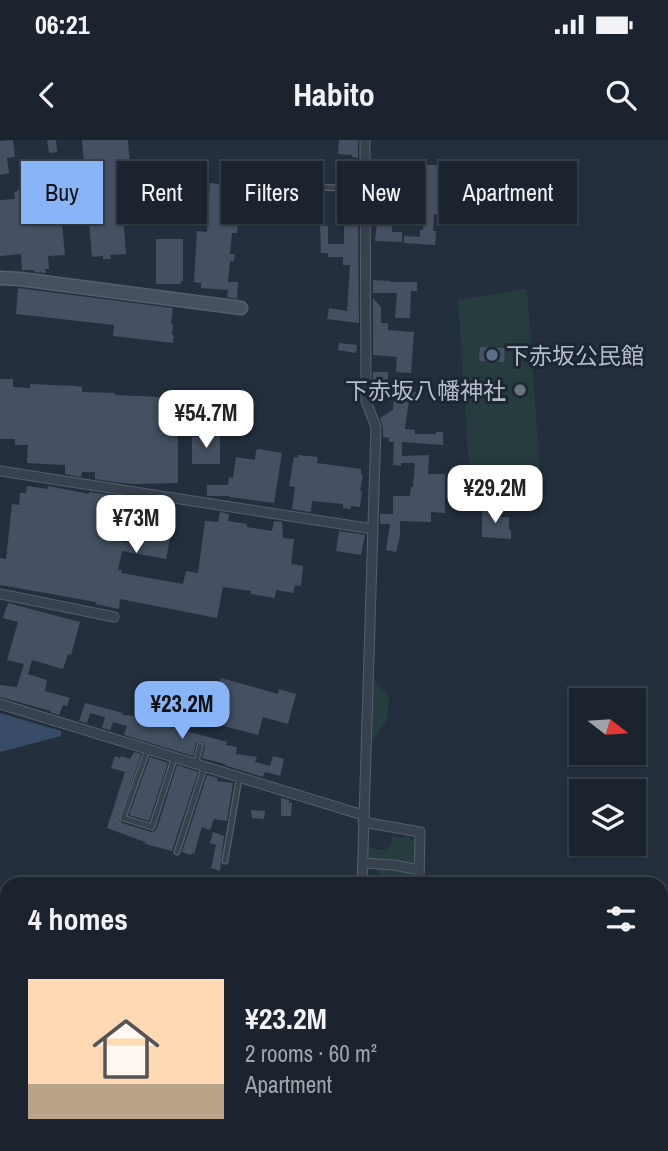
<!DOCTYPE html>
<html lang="en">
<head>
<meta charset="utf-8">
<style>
	body { margin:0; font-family:"Archivo Narrow","Noto Sans JP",sans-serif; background:#282f3a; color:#f1f3f6; height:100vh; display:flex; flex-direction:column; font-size:26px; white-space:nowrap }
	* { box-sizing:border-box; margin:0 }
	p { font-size:23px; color:#a0a4aa }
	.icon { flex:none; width:38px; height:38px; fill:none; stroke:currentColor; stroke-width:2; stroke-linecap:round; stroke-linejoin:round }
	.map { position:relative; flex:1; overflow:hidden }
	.sheet { position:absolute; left:0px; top:737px; width:668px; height:275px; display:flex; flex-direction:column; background:#1b232e; border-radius:21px 21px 0 0; box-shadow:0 2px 5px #0004,0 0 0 2px #39404a }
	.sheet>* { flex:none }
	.guide { position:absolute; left:21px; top:21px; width:626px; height:63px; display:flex; gap:14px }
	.needle { width:46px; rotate:107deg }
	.tools { position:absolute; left:569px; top:548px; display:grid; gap:14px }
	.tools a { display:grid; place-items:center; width:77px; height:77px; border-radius:0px; background:#1b232e; box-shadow:0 2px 5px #0004,0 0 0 2px #39404a; font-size:35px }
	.price { position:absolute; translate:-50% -60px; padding:0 16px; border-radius:14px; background:#fff; color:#222; font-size:23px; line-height:46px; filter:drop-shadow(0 2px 4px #0008) }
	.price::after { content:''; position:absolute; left:50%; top:42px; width:21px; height:16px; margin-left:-10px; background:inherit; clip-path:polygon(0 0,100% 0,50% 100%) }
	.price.on { background:#8ab4f8; color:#111 }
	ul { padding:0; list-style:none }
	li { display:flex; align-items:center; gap:21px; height:175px; padding:0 28px }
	li span { display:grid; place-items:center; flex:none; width:196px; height:140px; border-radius:0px; color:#555 }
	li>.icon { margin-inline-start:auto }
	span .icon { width:84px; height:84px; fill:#fffc; stroke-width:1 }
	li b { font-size:30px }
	h2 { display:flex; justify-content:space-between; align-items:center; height:84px; padding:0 28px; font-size:30px }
	.pill { padding:0 24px; border-radius:0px; background:#1b232e; box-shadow:0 2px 5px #0004,0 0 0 2px #39404a; font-size:24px; line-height:63px }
	.pill.on { background:#8ab4f8; color:#111 }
	.status { display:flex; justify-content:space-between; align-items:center; height:49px; padding:0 35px; background:#1b232e; direction:ltr }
	.status svg { height:19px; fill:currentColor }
	header { display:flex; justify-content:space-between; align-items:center; height:91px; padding:0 28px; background:#1b232e; font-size:32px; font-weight:700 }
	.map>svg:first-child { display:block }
</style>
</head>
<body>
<div class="status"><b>06:21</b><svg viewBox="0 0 49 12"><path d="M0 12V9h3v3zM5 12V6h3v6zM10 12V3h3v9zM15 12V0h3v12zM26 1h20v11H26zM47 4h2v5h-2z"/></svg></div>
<header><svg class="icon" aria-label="back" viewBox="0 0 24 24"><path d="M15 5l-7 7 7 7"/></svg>Habito<svg class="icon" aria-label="search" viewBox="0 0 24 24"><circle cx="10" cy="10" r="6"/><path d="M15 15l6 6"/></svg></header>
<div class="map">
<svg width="668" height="1011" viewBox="0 0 668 1011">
	<rect width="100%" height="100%" fill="#242f3e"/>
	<g fill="#263c3f">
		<path d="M527 149 542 361 471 358 458 160Z"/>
		<path d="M373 539 389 557 387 580 374 598 367 597Z"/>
		<path d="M393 696 399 698 407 696 410 699H413L418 709 411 714 418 715V721L415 724 368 719 365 716 366 709 371 707C378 710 384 712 390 707Z"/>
		<path d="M383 728 411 734 414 744H383V736L379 733 377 729Z"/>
		<path d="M50 1004 103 1005 106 1011H48Z"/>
		<path d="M201 1005V1004L321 1005 319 1011H199Z"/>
	</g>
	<path fill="#394c67" d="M0 573 61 591V596L0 612Z"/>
	<g fill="#455162">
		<path d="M13 0 15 17 7 18 9 33 0 35V1Z"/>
		<path d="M47 0H56L57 12 49 13Z"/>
		<path d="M82 0H128L130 29 141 28 143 46 121 48 126 114 110 115 111 119H103V116L92 117Z"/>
		<path d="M339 0H358V18L352 17V15L338 14Z"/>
		<path d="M398 24 461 26 459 75 434 74 433 91H436L435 105 404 103V96L420 97V90H423L424 74 422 73V63L399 61 400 38H397Z"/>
		<path d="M210 43 241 46 237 93H232L230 114H235L234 121H230L228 142H238L237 159 227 157 228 150 201 148V143L194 142 197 91 207 92Z"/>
		<path d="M48 45V47L54 46 56 62H60L65 115 48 116 49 129H45L46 133 35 132 34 130H22L21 114 0 116V60L15 59 14 52 18 51 17 50Z"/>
		<path d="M255 54 291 56V68H279V63L264 62V67H254Z"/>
		<path d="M293 62 324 63V69H300V77H293Z"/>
		<path d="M378 74H393L392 92H402V102L375 101Z"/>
		<path d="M344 81H358L359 183 327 179 329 168 347 171 350 125H343V117H328V113H321L320 86H328V104H344Z"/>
		<path d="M156 99H183V141H181V144H156Z"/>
		<path d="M373 140 390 141V142H417V151H411L410 178H395L397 153H373Z"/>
		<path d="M18 148 173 168 171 184 173 185 172 195H174L173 203 113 196 114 185 16 174Z"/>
		<path d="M373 158 381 167V183H388V190L414 192 411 233 396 232 397 217 373 215Z"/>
		<path d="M339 203 357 205 356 213 338 210Z"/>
		<path d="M480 207 505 208 504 222 479 221Z"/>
		<path d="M373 232H388V241H385L386 253H373Z"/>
		<path d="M0 239H13V247L30 248V244L75 246 82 247V252L115 253V255L161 257V292L178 294V343L133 344 114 342 95 339V332H82L81 337 65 334V325L27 323 28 305H15V299H0Z"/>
		<path d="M409 252H418L419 259 409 260 405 289 415 290V294H436V292H443V305L402 302V316L429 315 428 334H445V373L431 372V382L400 381V396L396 412 386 410 390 384H380V374H393V356H410L411 347H413L415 325 414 323H401V326L393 325 394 302H389V298L383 297V287L380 278 393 270 394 259H408Z"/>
		<path d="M220 296V324H192V297Z"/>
		<path d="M258 309 282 313 274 363 229 357 230 356H207V345H228L229 337 233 338 236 317 255 320 256 311Z"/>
		<path d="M298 315 318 317 317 323 361 329V335H363L360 351H362L360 367 351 366 350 369 343 368V364L312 361 311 372 292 369 295 347 289 346 294 317 298 318Z"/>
		<path d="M27 346 48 349V346L89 354V352L111 355 110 365H112L106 399 127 403 131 375 149 378V375L172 378 171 382 173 383 166 419 122 411 118 430H122L121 433 183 444 186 431 198 433 205 381 218 382 220 372 229 374 228 381 247 384V387L272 391 274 381 282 382 283 398 294 399 291 424 303 426 301 446 295 445 293 453 276 450 275 458 251 454V451L223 447 217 478 120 459 119 469 96 464V462L0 445V418L6 419 12 364 19 365 20 353H26Z"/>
		<path d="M482 366H491V369H496L497 377H509V390H511V399L482 397Z"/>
		<path d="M339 391 365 395 361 415 336 411Z"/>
		<path d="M8 463 80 482 71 515 68 514 63 529 32 520 28 534 47 540 45 551 70 558 67 566 63 565 59 575 50 572 51 571 0 557V545L17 547 24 524 7 520 18 482 3 478Z"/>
		<path d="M221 538 278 554 279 549 296 554 288 584 263 577 258 595 209 582Z"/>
		<path d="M85 563 123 573 122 575 136 576 148 581 227 602 226 605 237 607 236 614 257 617 255 622 270 626 273 616 284 619 280 636 265 632 263 637 224 625 225 624 202 618 205 606 202 602 196 603 193 616 124 595 127 586 113 582 110 590 102 588 105 577 90 573 87 583 79 581Z"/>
		<path d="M134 612 141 614 119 680 122 683 151 692 155 691 157 688 177 625 198 632 172 711 149 705 144 703 145 702 107 688 125 632 111 628 115 616 120 618 121 616 130 619Z"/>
		<path d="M150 617 168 623 149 681 129 675Z"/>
		<path d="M207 635 218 638 217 641 233 643 227 681 214 679 210 690 202 687 194 714 192 713 191 715 182 712Z"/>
		<path d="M281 658 289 660V663H292L291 676H281Z"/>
		<path d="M251 670 265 671 264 679 252 678Z"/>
		<path d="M213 692 224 696 220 731 211 728 216 705 210 703Z"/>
		<path d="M662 854H668V873L662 874Z"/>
		<path d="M5 890 7 918 0 919V891Z"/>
		<path d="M7 928V956L0 957V929Z"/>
		<path d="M0 978H5L6 995H0Z"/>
		<path d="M388 1004H447L448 1008 452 1011H394Z"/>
		<path d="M470 1004H486L499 1011H474Z"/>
	</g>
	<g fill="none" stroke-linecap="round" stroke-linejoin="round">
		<g stroke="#565f6c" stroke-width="7">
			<g id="lane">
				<path d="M284 47 364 48"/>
				<path d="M147 611 123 678 152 687 174 619"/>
				<path d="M196 622 200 606"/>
				<path d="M177 712 204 628"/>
				<path d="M225 721 239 639"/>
				<path d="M0 886 7 885"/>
				<path d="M0 924 7 923"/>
				<path d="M0 962 7 961"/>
				<path d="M0 1000H7"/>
			</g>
		</g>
		<g stroke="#565f6c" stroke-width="11">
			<g id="street">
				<path d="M0 331 373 389"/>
				<path d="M0 454 114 477"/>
				<path d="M0 564 363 675"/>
				<path d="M363 682 420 692 419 744"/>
				<path d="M363 723 394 725 419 730"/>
				<path d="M362 744 376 287 366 261 365 0"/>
				<path d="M662 758 668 757"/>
				<path d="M371 1004 385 1011"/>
				<path d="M454 1004 467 1011"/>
				<path d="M329 1011 330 1004"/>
			</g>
		</g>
		<g stroke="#565f6c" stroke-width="15">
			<path id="secondary" d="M0 138 20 139 241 168"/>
		</g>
		<use href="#lane" stroke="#38414e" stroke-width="4.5"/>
		<use href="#street" stroke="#38414e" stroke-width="9"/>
		<use href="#secondary" stroke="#465061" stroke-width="12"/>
	</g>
	<circle fill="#5c6f8a" stroke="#1d2633" stroke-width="2.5" cx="492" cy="215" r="7"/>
	<circle fill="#6b7280" stroke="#1d2633" stroke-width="2.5" cx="520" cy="250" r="7"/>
	<g text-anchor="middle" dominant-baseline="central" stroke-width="6" stroke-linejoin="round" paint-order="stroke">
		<g font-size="23" fill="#b4bcc9" stroke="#1d2633" text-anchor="start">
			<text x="506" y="215">下赤坂公民館</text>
			<text x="506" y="250" text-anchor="end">下赤坂八幡神社</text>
		</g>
	</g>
</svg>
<div class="tools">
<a><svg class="needle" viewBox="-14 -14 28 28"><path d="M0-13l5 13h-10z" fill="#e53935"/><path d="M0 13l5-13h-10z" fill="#a0a4aa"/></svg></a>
<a><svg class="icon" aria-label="layers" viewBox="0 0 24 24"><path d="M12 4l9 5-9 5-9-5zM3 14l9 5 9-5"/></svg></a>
</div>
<b class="price" style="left:206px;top:310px">¥54.7M</b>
<b class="price" style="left:495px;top:385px">¥29.2M</b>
<b class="price" style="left:136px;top:415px">¥73M</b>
<b class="price on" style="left:182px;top:601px">¥23.2M</b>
<div class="guide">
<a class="pill on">Buy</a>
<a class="pill">Rent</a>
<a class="pill">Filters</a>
<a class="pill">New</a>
<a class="pill">Apartment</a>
</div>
<section class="sheet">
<h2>4 homes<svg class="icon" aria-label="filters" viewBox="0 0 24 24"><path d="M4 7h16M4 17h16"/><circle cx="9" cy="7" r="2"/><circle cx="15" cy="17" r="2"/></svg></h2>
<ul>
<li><span style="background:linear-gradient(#ffd9b3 75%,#b9a48a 0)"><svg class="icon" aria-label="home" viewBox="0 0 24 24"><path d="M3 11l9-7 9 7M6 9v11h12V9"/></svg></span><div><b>¥23.2M</b><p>2 rooms · 60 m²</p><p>Apartment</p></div></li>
</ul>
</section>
</div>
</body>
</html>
